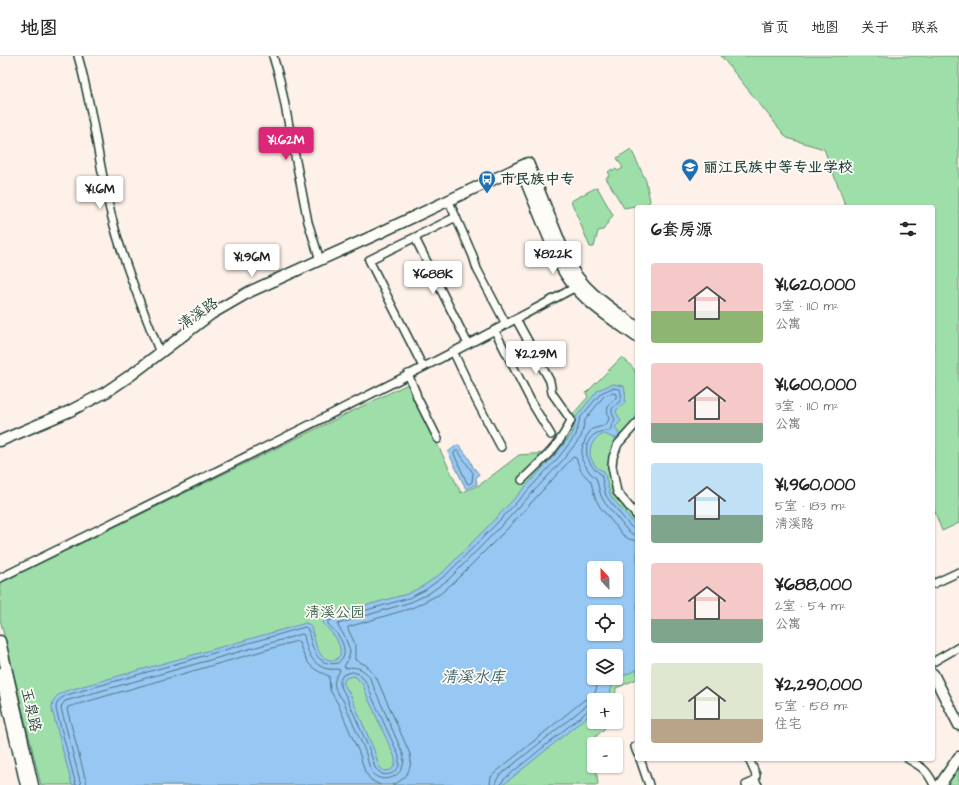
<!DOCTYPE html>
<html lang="zh">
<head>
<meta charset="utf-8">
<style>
	body { margin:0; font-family:"Architects Daughter","LXGW WenKai TC",sans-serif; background:#f6f6f6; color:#222; height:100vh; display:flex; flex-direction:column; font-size:15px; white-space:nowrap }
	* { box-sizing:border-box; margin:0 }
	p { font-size:13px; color:#767676 }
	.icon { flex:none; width:22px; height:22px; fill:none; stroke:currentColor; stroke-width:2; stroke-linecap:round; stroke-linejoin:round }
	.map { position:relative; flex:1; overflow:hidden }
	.drawer { position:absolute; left:635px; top:149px; width:300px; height:556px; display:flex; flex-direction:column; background:#fff; border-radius:4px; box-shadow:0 1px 3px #0004 }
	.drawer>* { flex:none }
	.needle { width:26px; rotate:338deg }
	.tools { position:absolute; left:587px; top:505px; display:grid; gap:8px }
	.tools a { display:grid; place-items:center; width:36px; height:36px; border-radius:4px; background:#fff; box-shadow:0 1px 3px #0004; font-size:20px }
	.price { position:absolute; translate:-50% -34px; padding:0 9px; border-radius:4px; background:#fff; color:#222; font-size:13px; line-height:26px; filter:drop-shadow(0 1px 2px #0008) }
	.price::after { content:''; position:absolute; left:50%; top:24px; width:12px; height:9px; margin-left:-6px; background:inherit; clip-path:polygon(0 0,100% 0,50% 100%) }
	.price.active { background:#db2777; color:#fff }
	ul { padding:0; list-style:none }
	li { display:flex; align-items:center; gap:12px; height:100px; padding:0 16px }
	li span { display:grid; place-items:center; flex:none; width:112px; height:80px; border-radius:4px; color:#555 }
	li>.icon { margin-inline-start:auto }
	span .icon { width:48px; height:48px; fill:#fffc; stroke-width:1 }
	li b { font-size:17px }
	h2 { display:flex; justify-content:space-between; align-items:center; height:48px; padding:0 16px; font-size:17px }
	header { display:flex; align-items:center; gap:24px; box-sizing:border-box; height:56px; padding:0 20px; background:#fff; border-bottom:1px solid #e0e0e0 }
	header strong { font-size:19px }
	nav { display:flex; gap:22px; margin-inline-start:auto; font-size:14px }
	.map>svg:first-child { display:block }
</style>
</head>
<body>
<header>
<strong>地图</strong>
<nav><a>首页</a><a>地图</a><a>关于</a><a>联系</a></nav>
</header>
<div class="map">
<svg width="959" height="729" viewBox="0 0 959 729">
	<rect width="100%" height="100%" fill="#fdf1e9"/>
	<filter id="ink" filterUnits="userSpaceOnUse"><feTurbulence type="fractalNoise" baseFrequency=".025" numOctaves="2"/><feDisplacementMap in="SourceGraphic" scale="8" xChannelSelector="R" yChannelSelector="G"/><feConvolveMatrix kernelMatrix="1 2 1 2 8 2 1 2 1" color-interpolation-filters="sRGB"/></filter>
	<g filter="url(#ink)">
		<g fill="#9edfa9" stroke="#5e8e6e" fill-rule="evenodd">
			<path d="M721 0H959V467L942 475 933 451V344L935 328 933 321V151H846L824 93 787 82Z"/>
			<path d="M631 93 646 125 650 145 647 150H635L624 152 606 122 610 119 608 116 612 113 613 115 616 113 618 115 623 112 617 102Z"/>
			<path d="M597 131 613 159 603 174 598 175 594 191H590L571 145Z"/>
			<path d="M622 301C627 306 634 311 636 318 639 326 638 356 635 364L609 410 614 435 637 464V623L616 632 615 644H594V666H612L592 684 594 710H596L598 729H41L0 563V527L408 328 461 437 481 428 519 399 546 397 555 389 572 359 588 341 586 337ZM594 512H616V534H594ZM594 556H616V578H594ZM594 600H616V622H594Z"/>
			<path d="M959 710V729H946Z"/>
		</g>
		<g fill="#97c7f3" stroke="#6790a7" fill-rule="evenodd">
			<path d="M612 328 624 330C626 343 628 346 616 354V356L621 365 615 371 621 381 613 382 605 378C590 382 585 399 596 410 598 413 601 414 604 415L610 438 612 442 637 471V614C624 619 608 624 611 641L608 644H594V655L503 729H72L52 654C51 642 59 637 69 634L306 567 310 569C316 582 315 607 336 604L340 599V592L336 582 323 567 324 561 407 538 423 530 443 516 498 460 555 399 573 377 576 361 598 334ZM594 512H616V534H594ZM594 556H616V578H594ZM594 600H616V622H594ZM353 620 356 621 363 629 368 642 395 702V709L391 714 384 715 379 710 374 694 351 640 344 628V625L346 622Z"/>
			<path d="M457 389H459L469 402 473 411 479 418 476 422 477 428 466 433 448 396Z"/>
		</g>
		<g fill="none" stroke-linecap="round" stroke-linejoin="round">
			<g stroke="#4f7480" stroke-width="1">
				<path d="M456 395H458L473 417 472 426 469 428 467 427 454 398Z"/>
				<path d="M353 616 359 618 367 627 372 641 399 700V710C395 717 390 720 382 718L375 712 370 695 347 642 340 629V624L343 619Z"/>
				<path d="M76 729 56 653C56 644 62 641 70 638L305 571 308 573C311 589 316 612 338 607L344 600C346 587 337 577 328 568V565L409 542 425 534 446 519 501 463 558 402 576 379 580 362 601 337 612 332 620 333C624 349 619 343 612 353V357L615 364 612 368 610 375C582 373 579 405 601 418L606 440 630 470 634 473 637 474"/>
				<path d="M81 729 61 652 62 649 65 645 302 578 304 579C306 593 312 610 328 613 332 614 336 612 340 614 338 620 333 623 335 631 336 636 340 640 343 644 347 652 350 661 354 670 358 679 363 689 366 698 368 705 369 713 374 719 387 729 408 718 403 698L369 620C362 612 356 610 346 612L344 611 349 601 350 594 344 579 338 570V568L411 546 428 538 449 523 505 466 562 405 581 381 585 364 604 340 613 337 616 338V342C607 350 606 351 609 363L606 369 592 373 586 381 582 393V404L590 417 596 422 601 440 605 447 627 474 632 478 637 479"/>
				<path d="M87 729 67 653 68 651 297 585 299 586C306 607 309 612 329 620L330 634 338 648 360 699 365 716 371 724 380 729"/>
				<path d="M392 729C406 724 413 712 410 698L376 621 366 609 355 604V588L348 573V571L412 552 440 538 454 526 509 471 573 401 576 402 581 415 591 426 595 442 600 451 623 479 629 483 637 485"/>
				<path d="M490 729 491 721 496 716 584 644 594 641 599 622"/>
				<path d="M496 729V725L499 720 587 649 594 647"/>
				<path d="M501 729 503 724 590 653 594 652"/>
			</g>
			<g stroke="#1f3d34" stroke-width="10">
				<g id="street">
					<path d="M78 0C93 52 98 106 111 158 123 206 142 251 160 297"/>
					<path d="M273 0 280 24 308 166 320 204"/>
					<path d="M451 150 473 200 477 213 506 268"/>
					<path d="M415 182 468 288"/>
					<path d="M516 263 550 325 552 337 571 364C560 390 542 404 522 424"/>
					<path d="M495 275 533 349 551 379"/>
					<path d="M453 295 476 344 501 391"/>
					<path d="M423 311 369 204 456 161"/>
					<path d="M408 318 416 337 417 341 438 383"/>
					<path d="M637 367 618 388 613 401 612 410 617 436 637 460"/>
					<path d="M0 522C192 427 385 334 574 232"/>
					<path d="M933 528 959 516"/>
					<path d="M933 606 959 591"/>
					<path d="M637 690 635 691 637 697"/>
					<path d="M640 703 649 729"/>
					<path d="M749 703 756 719 755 725 758 729"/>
					<path d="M908 703C922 711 927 714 934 729"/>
					<path d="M746 729 755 725"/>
				</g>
			</g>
			<g stroke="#1f3d34" stroke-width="13">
				<g id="secondary">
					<path d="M520 111 560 209C577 242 608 260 637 281"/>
					<path d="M0 385 70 355 106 336 131 319 211 258 249 236 373 180 528 107 568 206C583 235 611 252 637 271"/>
					<path d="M0 585 33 729"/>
					<path d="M0 617 26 729"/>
					<path d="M933 618 959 669"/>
					<path d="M940 729 959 701"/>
				</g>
			</g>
			<use href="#street" stroke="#fdfcf7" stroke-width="7"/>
			<use href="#secondary" stroke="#fdfcf7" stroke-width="10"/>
		</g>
	</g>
	<defs>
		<g id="school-pin" transform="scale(0.9)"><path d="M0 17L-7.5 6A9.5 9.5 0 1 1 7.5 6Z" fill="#1f6fb2" stroke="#fdfcf7"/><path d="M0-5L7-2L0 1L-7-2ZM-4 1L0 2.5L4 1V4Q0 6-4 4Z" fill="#fff"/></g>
		<g id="bus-pin" transform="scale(0.9)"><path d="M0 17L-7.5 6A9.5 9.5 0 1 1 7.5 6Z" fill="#1f6fb2" stroke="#fdfcf7"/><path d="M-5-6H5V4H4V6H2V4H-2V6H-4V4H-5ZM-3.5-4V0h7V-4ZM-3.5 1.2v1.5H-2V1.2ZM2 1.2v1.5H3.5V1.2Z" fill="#fff"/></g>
	</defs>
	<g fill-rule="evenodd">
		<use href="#school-pin" x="690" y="111"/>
		<use href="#bus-pin" x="487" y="123"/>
	</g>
	<g text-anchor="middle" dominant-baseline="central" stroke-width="3.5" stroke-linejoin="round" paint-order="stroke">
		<g font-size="15" font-weight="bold" fill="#1f3d34" stroke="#fdfcf7" text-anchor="start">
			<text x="703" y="111">丽江民族中等专业学校</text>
			<text x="500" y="123">市民族中专</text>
		</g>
		<g font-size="15" fill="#1f3d34" stroke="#fdfcf7">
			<text transform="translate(198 258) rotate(-35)">清溪路</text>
			<text transform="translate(31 654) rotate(77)">玉泉路</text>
		</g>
		<g font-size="15" fill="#385d4b" stroke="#fdfcf7">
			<text x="335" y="556">清溪公园</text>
		</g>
		<g font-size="16" font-style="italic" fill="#3d6064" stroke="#fdfcf7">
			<text x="473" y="621">清溪水库</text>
		</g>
	</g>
</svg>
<div class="tools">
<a><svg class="needle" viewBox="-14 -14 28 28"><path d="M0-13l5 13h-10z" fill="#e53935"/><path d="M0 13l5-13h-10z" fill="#767676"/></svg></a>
<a><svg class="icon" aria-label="locate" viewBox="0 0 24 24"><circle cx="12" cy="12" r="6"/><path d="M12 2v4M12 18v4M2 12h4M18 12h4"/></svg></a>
<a><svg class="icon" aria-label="layers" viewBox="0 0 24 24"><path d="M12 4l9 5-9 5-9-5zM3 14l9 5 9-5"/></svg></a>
<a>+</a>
<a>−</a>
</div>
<b class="price active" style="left:286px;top:105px">¥1.62M</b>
<b class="price" style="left:100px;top:154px">¥1.6M</b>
<b class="price" style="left:553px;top:219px">¥822K</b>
<b class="price" style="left:252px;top:222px">¥1.96M</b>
<b class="price" style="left:433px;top:239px">¥688K</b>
<b class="price" style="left:536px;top:319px">¥2.29M</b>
<section class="drawer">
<h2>6套房源<svg class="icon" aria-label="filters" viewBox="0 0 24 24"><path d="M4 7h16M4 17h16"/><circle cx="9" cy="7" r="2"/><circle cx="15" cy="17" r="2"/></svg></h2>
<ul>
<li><span style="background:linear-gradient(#f6c9c9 60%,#8fb573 0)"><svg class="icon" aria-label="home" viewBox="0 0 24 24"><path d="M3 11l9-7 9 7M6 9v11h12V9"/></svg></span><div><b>¥1,620,000</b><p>3室 · 110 m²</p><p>公寓</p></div></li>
<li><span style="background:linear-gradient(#f6c9c9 75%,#7fa58c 0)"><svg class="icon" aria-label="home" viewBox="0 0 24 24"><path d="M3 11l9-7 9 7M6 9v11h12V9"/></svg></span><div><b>¥1,600,000</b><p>3室 · 110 m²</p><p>公寓</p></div></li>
<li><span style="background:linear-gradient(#bfe0f5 65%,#7fa58c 0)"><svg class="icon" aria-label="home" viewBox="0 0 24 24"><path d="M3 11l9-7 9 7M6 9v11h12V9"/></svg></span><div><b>¥1,960,000</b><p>5室 · 183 m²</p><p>清溪路</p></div></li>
<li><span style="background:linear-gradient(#f6c9c9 70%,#7fa58c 0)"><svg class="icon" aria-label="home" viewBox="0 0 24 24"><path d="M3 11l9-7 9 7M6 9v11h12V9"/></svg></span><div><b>¥688,000</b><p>2室 · 54 m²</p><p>公寓</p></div></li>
<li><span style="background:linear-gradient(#dfe7d0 70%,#b9a48a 0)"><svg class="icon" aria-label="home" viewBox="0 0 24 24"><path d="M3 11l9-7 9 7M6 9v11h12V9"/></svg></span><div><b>¥2,290,000</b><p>5室 · 158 m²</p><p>住宅</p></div></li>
</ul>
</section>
</div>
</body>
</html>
